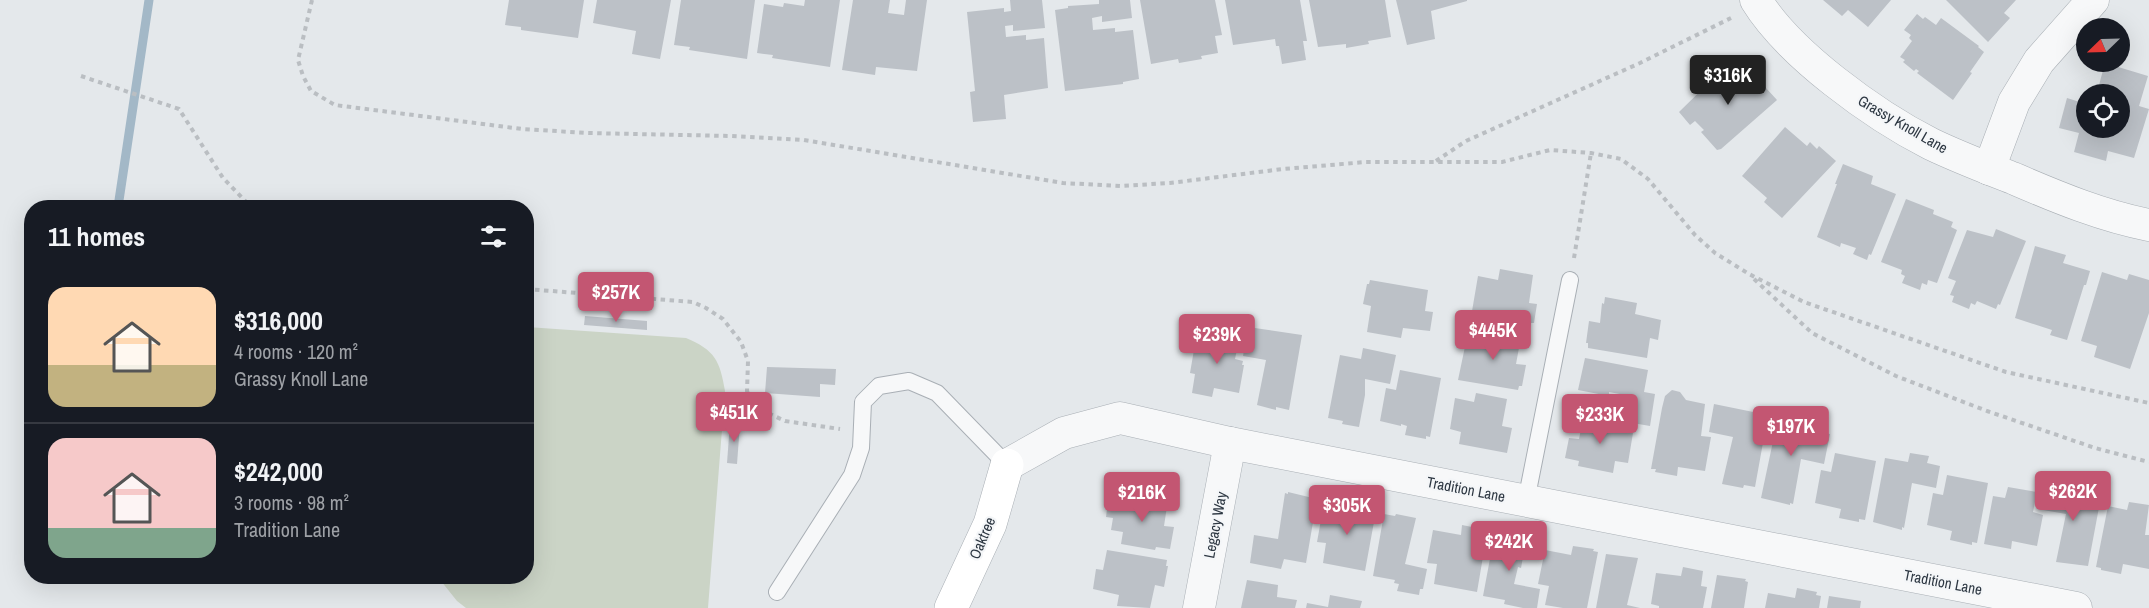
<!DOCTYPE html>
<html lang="en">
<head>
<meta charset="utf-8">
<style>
	body { margin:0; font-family:"Archivo Narrow",sans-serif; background:#242831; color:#f1f3f6; height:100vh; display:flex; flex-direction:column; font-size:22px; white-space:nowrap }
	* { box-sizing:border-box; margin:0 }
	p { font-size:20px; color:#9ea1a6 }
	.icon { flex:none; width:33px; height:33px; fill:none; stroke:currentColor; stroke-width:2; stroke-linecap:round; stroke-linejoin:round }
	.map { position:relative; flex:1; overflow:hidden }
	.drawer { position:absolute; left:24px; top:200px; width:510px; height:384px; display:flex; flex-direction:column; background:#171b24; border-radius:24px; box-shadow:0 6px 24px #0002 }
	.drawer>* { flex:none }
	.needle { width:39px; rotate:247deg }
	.fabs { position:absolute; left:2076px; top:18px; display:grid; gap:12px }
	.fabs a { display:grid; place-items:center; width:54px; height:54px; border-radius:50%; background:#171b24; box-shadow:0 6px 24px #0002; font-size:30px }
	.price { position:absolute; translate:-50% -51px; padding:0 14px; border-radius:6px; background:#c35672; color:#fff; font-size:20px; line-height:39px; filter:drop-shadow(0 2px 3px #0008) }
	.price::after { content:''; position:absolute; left:50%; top:36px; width:18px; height:14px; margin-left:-9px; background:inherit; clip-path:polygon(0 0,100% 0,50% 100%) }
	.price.current { background:#222; color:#fff }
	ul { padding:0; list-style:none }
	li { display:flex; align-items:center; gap:18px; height:150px; padding:0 24px }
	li+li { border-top:2px solid #363941 }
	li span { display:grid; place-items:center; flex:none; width:168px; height:120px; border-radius:18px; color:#555 }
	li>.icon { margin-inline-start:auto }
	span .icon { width:72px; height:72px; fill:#fffc; stroke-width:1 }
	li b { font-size:26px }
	h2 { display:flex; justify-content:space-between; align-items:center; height:72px; padding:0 24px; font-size:26px }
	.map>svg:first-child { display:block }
</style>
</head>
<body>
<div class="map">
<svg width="2149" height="608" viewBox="0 0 2149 608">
	<rect width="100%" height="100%" fill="#e4e8eb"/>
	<path fill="#cbd4c6" d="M527 327 686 338C715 350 720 361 725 391L708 608H466L457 601 437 576H526Z"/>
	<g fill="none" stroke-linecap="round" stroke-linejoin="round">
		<path stroke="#a3b8c7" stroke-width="9" d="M118 207 149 0"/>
	</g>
	<g fill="#bcc1c7">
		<path d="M509 0H584L578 38 521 30V27L505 25Z"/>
		<path d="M597 0H671L660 59 632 54 636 31 593 23Z"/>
		<path d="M681 0H755L747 59 689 50 690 47 674 45Z"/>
		<path d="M805 0H840L830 67 772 58 773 55 757 53 764 4 783 7 784 3 804 6Z"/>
		<path d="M853 0H890L888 13 904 15 906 0H927L917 71 876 67 875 75 842 70Z"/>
		<path d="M1010 0H1042L1045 28 1013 31V25L1005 26 1006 37 1026 35V40L1044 38 1048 88 1004 95 1006 119 973 122 970 92 975 91 967 12 1004 8V12L1011 11Z"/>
		<path d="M1099 0H1130L1132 18 1102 22V16L1092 18 1093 30 1115 28V32L1133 30 1139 79 1123 82V84L1065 91 1055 10 1068 8V6L1099 4Z"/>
		<path d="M1140 0H1215L1222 35 1215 36 1218 53 1201 56 1202 59 1179 63 1178 59 1151 64Z"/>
		<path d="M1225 0H1300L1307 41H1303L1306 60 1282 64 1279 46H1276L1275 39 1233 45Z"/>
		<path d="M1309 0H1385L1391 37 1368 41 1369 44 1346 48V44L1318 47Z"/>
		<path d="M1396 0H1467V1L1431 11 1435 39 1407 45Z"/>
		<path d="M1823 0H1891L1868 27 1848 10 1842 16Z"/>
		<path d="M1946 0H2016L2004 13 2010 18 1988 42Z"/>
		<path d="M1917 14 1923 19 1925 17 1936 25 1941 18 1979 46 1978 47 1984 52 1970 72 1972 73 1953 100 1917 73 1919 71 1916 69 1914 71 1903 62 1905 60 1900 57 1912 41 1909 38 1911 35 1904 30Z"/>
		<path d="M1731 61 1749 82 1755 76 1777 100 1721 149 1717 150 1701 132 1704 130 1695 121 1690 125 1679 112Z"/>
		<path d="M2105 63 2148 76 2139 106 2149 109 2134 158 2108 151 2106 161 2074 152 2079 133 2059 128 2067 98 2086 104V128H2120V94H2090L2096 84 2099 85Z"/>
		<path d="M1785 127 1807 146 1810 142 1817 149 1819 146 1836 161 1782 218 1764 202 1767 198 1742 176Z"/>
		<path d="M1843 164 1873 176 1871 184 1896 194 1871 255 1869 254 1867 260 1853 254 1856 248 1841 243 1840 247 1817 237 1837 184H1835Z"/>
		<path d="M1906 199 1934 210 1933 214 1953 222 1951 227 1957 230 1937 283 1928 280 1927 285 1922 283 1920 290 1902 283 1905 276 1901 274 1902 270 1881 262Z"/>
		<path d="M1996 229 2026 241 2000 305 1998 304 1996 309 1977 301 1975 305 1971 303 1969 309 1952 302 1954 296 1950 295 1956 281 1948 278 1967 230 1993 237Z"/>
		<path d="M2035 246 2066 255 2063 263 2090 271 2086 285H2084L2067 340 2050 335 2052 330 2015 318Z"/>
		<path d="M1500 269 1533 275 1529 303 1537 304 1534 323H1531L1530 328 1471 317 1478 276 1498 280Z"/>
		<path d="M2102 272 2127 280 2129 274 2149 280V313L2130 369 2094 357 2097 346 2081 341Z"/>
		<path d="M1370 280 1428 290 1425 311 1433 312 1430 331 1403 328 1401 338 1367 332 1371 306 1363 304 1367 284H1369Z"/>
		<path d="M1605 297 1637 303 1635 314 1661 320 1658 340 1650 338 1647 358 1588 348V343H1586L1589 321 1600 323 1602 303 1604 304Z"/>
		<path d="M585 316 647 321V330L584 325Z"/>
		<path d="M1248 327 1302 335 1289 410 1276 407V410L1257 405 1266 360 1243 356Z"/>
		<path d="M1223 329 1238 332 1237 340H1239L1235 359 1243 361 1242 365H1244L1239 393 1214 388 1212 397 1192 393 1195 374 1190 373 1195 344 1207 346 1209 335 1222 337Z"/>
		<path d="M1488 330 1521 337 1516 364 1526 365 1522 386H1519L1518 390 1458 380 1467 337 1486 341Z"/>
		<path d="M1363 348 1396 355 1390 384 1365 379V395L1359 427 1342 424 1343 421 1328 418 1340 355 1361 359Z"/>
		<path d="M1585 358 1648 370 1644 392 1655 394 1650 426 1621 421 1625 395 1609 392V396L1578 390Z"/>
		<path d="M767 367 836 369 835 385 820 384V397L765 393Z"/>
		<path d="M1400 370 1441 378 1430 437 1426 436V439L1405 435 1407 426 1401 424V426L1380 421 1386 388 1396 390Z"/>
		<path d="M1672 390 1680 392 1686 400 1705 404 1701 436 1711 437 1705 471 1678 467 1677 476 1655 472 1656 469H1651L1662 408 1665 396Z"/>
		<path d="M1476 393 1507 399 1502 426 1512 428 1507 453 1459 444 1461 432 1450 429 1455 398 1474 402Z"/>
		<path d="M1714 404 1768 415 1755 487 1744 485 1743 488 1722 484 1733 437 1709 432Z"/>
		<path d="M1779 413 1802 418 1800 428 1830 434 1824 464 1801 459 1793 504 1790 503V505L1761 498Z"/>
		<path d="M1584 414 1615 421 1614 429 1633 433 1628 463 1615 461 1613 473 1578 466 1579 461 1565 458 1569 438 1579 439Z"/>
		<path d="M730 423 740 424 737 464 727 463Z"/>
		<path d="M1835 453 1876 461 1865 520 1859 519V522L1839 518 1841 509 1815 503 1821 470 1831 472Z"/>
		<path d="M1910 453 1929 456 1927 463 1940 466 1936 488 1912 483 1904 528 1902 527V530L1873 522 1885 458 1908 462Z"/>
		<path d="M1947 475 1988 483 1977 543 1972 542V545L1950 540 1952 531 1927 525 1933 493 1943 495Z"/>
		<path d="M2049 481 2081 486 2080 498 2100 502 2088 566 2056 562 2066 514 2043 510Z"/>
		<path d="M2008 487 2037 492 2033 512 2043 515 2037 546 2012 541 2011 549 1984 544 1993 496 2005 498Z"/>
		<path d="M1288 492 1317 499 1306 563 1284 559 1281 569 1250 563 1254 535 1278 539 1285 493 1288 494Z"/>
		<path d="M1137 495 1168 500 1164 526 1174 527 1170 549 1156 547 1155 550 1121 544 1123 532 1111 530 1113 518 1106 517 1108 501 1115 503 1116 500 1135 504Z"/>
		<path d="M2129 502 2149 505 2145 535H2149V569L2123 564 2121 574 2101 570V568L2096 567 2108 506 2127 510Z"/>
		<path d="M1351 503 1372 507 1371 510 1376 511 1365 571 1323 563 1326 543 1317 542 1323 509 1349 513Z"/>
		<path d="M1384 514 1395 516 1396 514 1416 518 1405 564 1427 569 1423 589H1420L1419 595 1397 591 1399 584 1394 583 1395 580 1373 576Z"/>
		<path d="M1462 525 1482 529 1481 532 1487 533 1477 592 1434 584 1437 564 1427 563 1433 530 1461 535Z"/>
		<path d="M1495 532 1507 535 1508 532 1527 536 1521 568 1518 567 1514 584 1540 589 1537 608H1523L1504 604 1505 600 1483 596Z"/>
		<path d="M1573 546 1594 549 1593 551 1598 552 1587 608H1563L1545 605 1549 586 1538 584 1545 550 1571 555Z"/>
		<path d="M1107 550 1167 560 1166 566H1168L1164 587 1155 585 1150 608 1117 606 1119 595 1093 589 1096 569 1103 570Z"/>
		<path d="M1606 554 1638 558 1627 605 1640 608H1596Z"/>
		<path d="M1683 567 1703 571 1701 586 1707 587 1703 608H1659V606L1651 604 1656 573 1681 576Z"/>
		<path d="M1717 575 1746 579 1745 581 1748 582 1744 608H1711Z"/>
		<path d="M1247 580 1278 585 1277 597 1297 600 1295 608H1241Z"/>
		<path d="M1797 588 1817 592 1816 595 1821 596 1819 608H1765L1768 593 1795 598Z"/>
		<path d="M1330 595 1362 601 1360 608H1306L1307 603 1328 607Z"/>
		<path d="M1829 596 1861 601 1860 608H1827Z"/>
	</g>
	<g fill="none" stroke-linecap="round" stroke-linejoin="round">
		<g stroke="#a9afb5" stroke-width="18">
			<g id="lane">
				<path d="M1526 501 1570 280"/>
				<path d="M777 592 852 475 861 448 863 402 879 386 909 381 937 393 1007 465"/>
			</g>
		</g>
		<g stroke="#a9afb5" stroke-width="33">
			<g id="street">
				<path d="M1756 0C1789 54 1874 115 1931 144 1958 157 1987 168 2015 179 2059 198 2103 216 2149 225"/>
				<path d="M1989 169 2014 102 2039 61 2093 0"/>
				<path d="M1007 465 1064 433 1120 418 1230 443 2076 608"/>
				<path d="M1199 608 1230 443"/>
			</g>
		</g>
		<g stroke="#a9afb5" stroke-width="34">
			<path id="secondary" d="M951 608 990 524 1007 465"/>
		</g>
		<g stroke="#babec2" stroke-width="4" stroke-dasharray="4.5 4.5" stroke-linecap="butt">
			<path d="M312 0 298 60 303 76 311 91 335 105 522 129 588 133 732 136 804 140 1063 183 1120 186 1170 183 1283 169 1366 162H1502L1550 150 1591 153 1621 159 1648 179 1695 235 1715 253 1749 274 1804 302 2006 372 2149 403"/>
			<path d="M81 76 179 109 223 178 251 207"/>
			<path d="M1436 161 1466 141 1640 63 1731 18"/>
			<path d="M1574 258 1591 153"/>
			<path d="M1754 279 1812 333 1896 376 1987 411 2095 448 2149 462"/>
			<path d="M526 289 693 302 706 308 723 319 741 342 748 361 747 391 753 406 785 421 840 429"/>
		</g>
		<use href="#lane" stroke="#f7f8f9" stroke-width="16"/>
		<use href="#street" stroke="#f7f8f9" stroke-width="32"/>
		<use href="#secondary" stroke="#fff" stroke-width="33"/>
	</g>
	<g text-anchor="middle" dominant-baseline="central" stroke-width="4.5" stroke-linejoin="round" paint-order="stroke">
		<g font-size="15" fill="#2d3742" stroke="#f4f6f8">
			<text transform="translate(1903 124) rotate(30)">Grassy Knoll Lane</text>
			<text transform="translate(1466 489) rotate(11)">Tradition Lane</text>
			<text transform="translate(1215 525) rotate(-79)">Legacy Way</text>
			<text transform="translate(982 538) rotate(-67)">Oaktree</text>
			<text transform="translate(1943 582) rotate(11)">Tradition Lane</text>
		</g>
	</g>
</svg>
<div class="fabs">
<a><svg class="needle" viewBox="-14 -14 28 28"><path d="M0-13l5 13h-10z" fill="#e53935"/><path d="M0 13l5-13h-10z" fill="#9ea1a6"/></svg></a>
<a><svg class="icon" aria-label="locate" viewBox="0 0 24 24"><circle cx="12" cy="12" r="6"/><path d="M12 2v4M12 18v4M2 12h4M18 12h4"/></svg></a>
</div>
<b class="price current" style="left:1728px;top:106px">$316K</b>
<b class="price" style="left:616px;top:323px">$257K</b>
<b class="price" style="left:1493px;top:361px">$445K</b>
<b class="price" style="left:1217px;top:365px">$239K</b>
<b class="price" style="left:734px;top:443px">$451K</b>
<b class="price" style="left:1600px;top:445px">$233K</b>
<b class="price" style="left:1791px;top:457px">$197K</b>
<b class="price" style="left:2073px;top:522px">$262K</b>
<b class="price" style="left:1142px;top:523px">$216K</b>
<b class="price" style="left:1347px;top:536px">$305K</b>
<b class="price" style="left:1509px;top:572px">$242K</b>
<section class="drawer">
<h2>11 homes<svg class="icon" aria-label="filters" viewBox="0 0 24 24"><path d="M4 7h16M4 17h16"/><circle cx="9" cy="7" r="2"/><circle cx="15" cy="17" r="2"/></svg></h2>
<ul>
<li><span style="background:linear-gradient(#ffd9b3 65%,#c2b280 0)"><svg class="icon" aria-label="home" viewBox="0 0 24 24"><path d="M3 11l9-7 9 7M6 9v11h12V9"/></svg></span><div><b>$316,000</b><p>4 rooms · 120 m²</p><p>Grassy Knoll Lane</p></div></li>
<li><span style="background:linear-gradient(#f6c9c9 75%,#7fa58c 0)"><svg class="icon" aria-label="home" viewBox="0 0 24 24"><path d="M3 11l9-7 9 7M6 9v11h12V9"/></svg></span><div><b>$242,000</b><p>3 rooms · 98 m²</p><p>Tradition Lane</p></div></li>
</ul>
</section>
</div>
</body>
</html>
